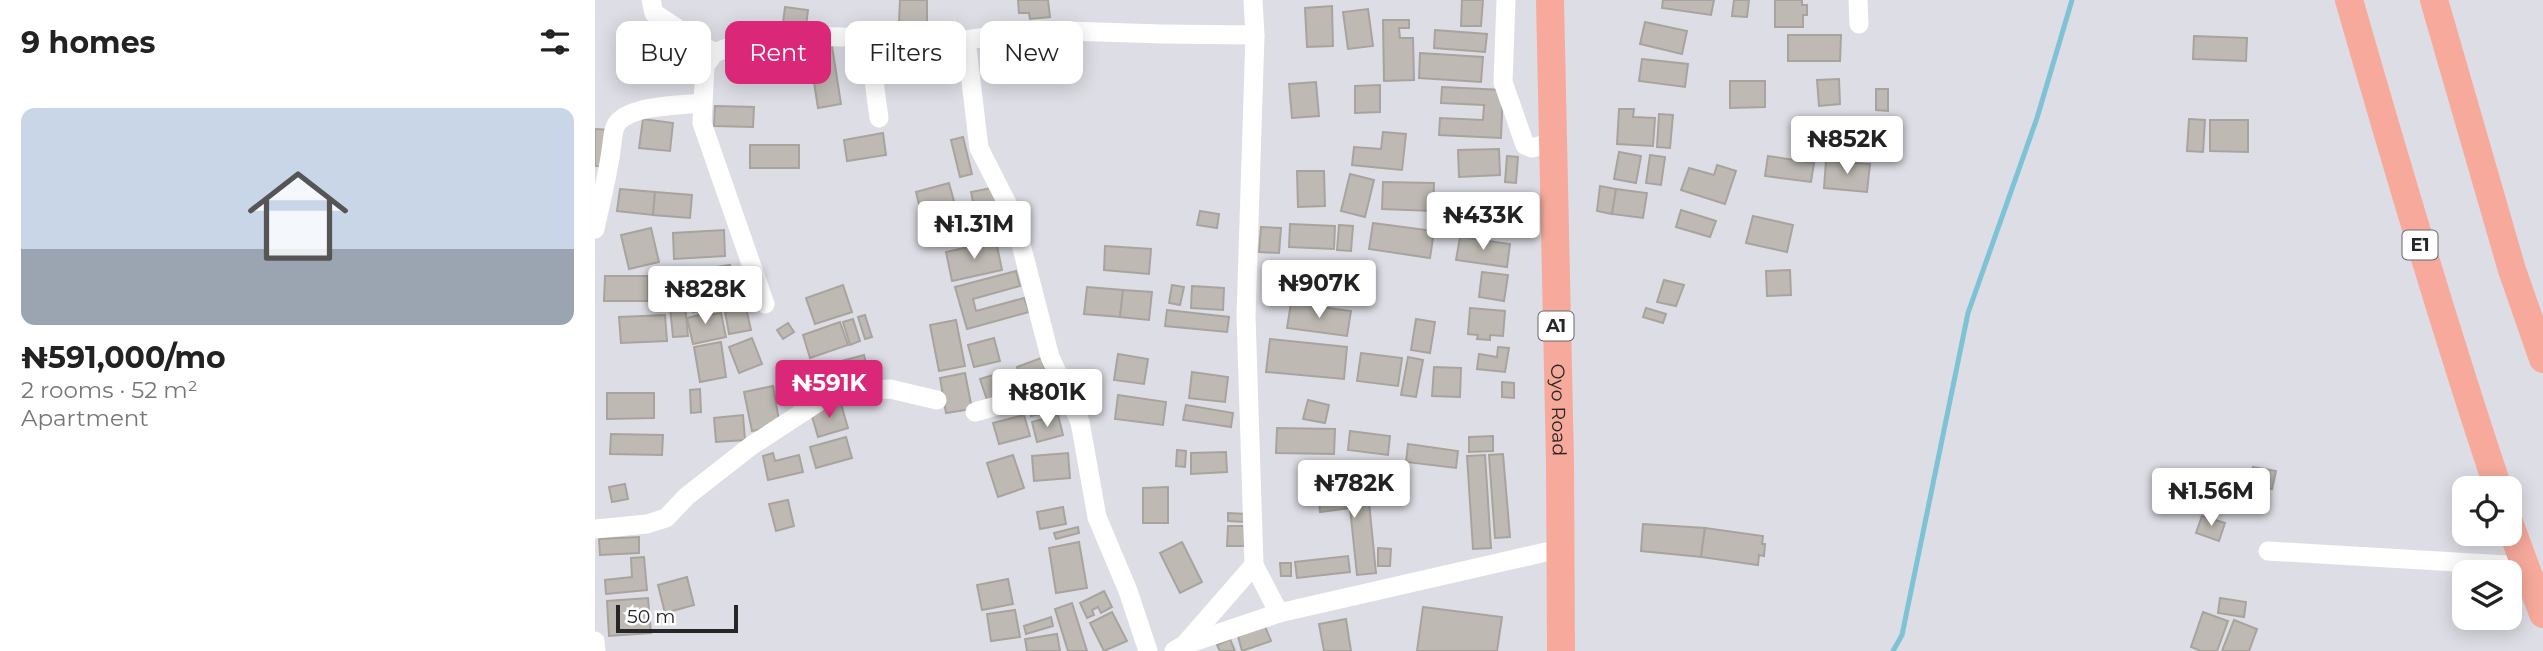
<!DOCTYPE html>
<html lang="en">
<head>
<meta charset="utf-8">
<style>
	body { margin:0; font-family:Montserrat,sans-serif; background:#f6f6f6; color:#222; height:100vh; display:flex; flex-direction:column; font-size:26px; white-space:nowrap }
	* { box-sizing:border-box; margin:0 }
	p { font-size:23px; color:#767676 }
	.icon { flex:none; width:38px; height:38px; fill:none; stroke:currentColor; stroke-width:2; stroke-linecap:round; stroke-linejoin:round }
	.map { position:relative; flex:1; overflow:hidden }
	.details { display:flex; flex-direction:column; background:#fff; width:595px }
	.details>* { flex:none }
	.banner { position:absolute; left:21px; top:21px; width:665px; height:63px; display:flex; gap:14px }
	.controls { position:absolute; left:1857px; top:476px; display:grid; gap:14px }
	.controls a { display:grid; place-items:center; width:70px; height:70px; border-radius:14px; background:#fff; box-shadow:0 4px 18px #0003; font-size:35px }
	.scale { position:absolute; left:21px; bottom:18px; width:122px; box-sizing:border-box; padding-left:7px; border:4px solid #262629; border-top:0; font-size:19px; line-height:24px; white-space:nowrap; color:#262629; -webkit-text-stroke:5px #fff; paint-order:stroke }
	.price { position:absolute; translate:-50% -60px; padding:0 16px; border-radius:7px; background:#fff; color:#222; font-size:23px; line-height:46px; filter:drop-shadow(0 2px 4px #0008) }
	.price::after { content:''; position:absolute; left:50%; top:42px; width:21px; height:16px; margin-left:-10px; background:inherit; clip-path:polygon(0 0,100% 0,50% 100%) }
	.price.current { background:#db2777; color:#fff }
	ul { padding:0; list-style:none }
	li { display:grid; align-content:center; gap:14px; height:371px; padding:0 21px }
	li+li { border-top:2px solid #e0e0e0 }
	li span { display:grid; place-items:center; height:217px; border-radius:14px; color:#555 }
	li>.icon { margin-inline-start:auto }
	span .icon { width:126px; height:126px; fill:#fffc; stroke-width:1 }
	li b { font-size:30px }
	h2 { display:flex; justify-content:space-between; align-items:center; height:84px; padding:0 21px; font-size:30px }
	.pill { padding:0 24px; border-radius:14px; background:#fff; box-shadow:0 4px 18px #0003; font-size:24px; line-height:63px }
	.pill.current { background:#db2777; color:#fff }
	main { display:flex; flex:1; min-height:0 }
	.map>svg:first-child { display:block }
</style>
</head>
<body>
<main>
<section class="details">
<h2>9 homes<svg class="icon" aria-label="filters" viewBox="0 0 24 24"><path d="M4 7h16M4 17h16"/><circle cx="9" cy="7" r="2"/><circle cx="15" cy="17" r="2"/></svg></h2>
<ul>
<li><span style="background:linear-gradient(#c9d6e8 65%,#9aa5b1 0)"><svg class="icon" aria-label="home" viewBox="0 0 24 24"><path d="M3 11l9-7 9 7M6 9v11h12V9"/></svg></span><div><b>₦591,000/mo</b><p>2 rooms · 52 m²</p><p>Apartment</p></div></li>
</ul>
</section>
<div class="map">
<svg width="1948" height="651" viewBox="0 0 1948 651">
	<rect width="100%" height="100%" fill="#dddde5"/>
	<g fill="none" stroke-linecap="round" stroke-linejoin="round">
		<path stroke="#7dc3d5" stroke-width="5" d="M1298 651 1307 635 1373 313 1442 118 1477 0"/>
	</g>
	<g fill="#bebab3" stroke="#a8a49d" stroke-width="2">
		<path d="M305 0H332V23H304Z"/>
		<path d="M423 0H453L455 17 435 19 434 13H424Z"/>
		<path d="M867 0H888L886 26H866Z"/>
		<path d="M1068 0H1119L1116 15 1067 8Z"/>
		<path d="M1139 0H1154L1152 17 1137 16Z"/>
		<path d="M1180 0H1207V5H1212V15H1208V27H1180Z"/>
		<path d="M737 6 738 46 712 47 710 8Z"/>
		<path d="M190 7 213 10 211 26 188 23Z"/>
		<path d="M773 9 778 46 753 49 748 12Z"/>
		<path d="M788 20H814V28H804L805 38H818L819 80 789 81Z"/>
		<path d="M1050 22 1092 31 1087 54 1045 44Z"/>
		<path d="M840 30 892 34 890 52 839 48Z"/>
		<path d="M1193 35H1246L1245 61H1193Z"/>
		<path d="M1599 36 1652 38 1651 61 1598 59Z"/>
		<path d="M61 40 96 49 89 75 54 66Z"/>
		<path d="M237 46 246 104 223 108 214 50Z"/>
		<rect x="299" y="51" width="36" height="27"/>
		<path d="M825 53 888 57 886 82 824 78Z"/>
		<path d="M1047 59 1093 64 1090 87 1044 81Z"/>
		<path d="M1244 79 1245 104 1224 106 1222 80Z"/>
		<path d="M1135 81H1170V107L1135 108Z"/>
		<path d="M721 82 724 116 697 118 694 84Z"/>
		<path d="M785 85V112L760 113V86Z"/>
		<path d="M847 87 908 90 906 138 844 135 845 118 888 120 889 105 846 103Z"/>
		<path d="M1281 89H1293V111L1281 110Z"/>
		<path d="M120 106 159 107 158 127 119 126Z"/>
		<path d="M1024 109H1039L1038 117 1060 118 1058 146 1022 144Z"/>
		<path d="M1064 114 1078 115 1075 148 1062 147Z"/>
		<path d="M48 119 78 123 75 151 44 148Z"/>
		<path d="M1594 119 1610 120 1608 152 1592 151Z"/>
		<path d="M1615 120H1653V152L1615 151Z"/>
		<path d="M0 129 15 130 13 166H0Z"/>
		<path d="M788 132 811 134 807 170 757 165 759 147 786 149Z"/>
		<path d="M288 133 291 155 252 161 249 140Z"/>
		<path d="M1236 133 1268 140 1265 154 1232 147Z"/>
		<path d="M368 137 377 174 365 177 356 140Z"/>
		<rect x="155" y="145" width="49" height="23"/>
		<path d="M904 149 905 175 864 177 863 150Z"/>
		<path d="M1024 152 1046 156 1041 183 1019 179Z"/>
		<path d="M1055 155 1070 157 1066 185 1051 183Z"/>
		<path d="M912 156 923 157 921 183 910 182Z"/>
		<path d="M1173 156 1219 163 1216 182 1170 176Z"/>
		<path d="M1231 161 1275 164 1272 192 1229 188Z"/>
		<path d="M1122 165 1141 171 1130 204 1086 190 1094 168 1119 175Z"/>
		<path d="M702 171H729L730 206 703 207Z"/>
		<path d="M755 174 779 180 770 217 746 211Z"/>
		<path d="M788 182 839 183 838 211 787 209Z"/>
		<path d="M354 183 366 227 332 236 321 192Z"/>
		<path d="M1005 186 1021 189 1017 214 1002 211Z"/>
		<path d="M402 187 410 228 384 232 376 192Z"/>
		<path d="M25 189 60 192 58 215 22 211Z"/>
		<path d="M1021 189 1052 193 1048 218 1017 214Z"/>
		<path d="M60 192 97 195 95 218 58 215Z"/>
		<path d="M1086 210 1121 221 1115 237 1081 227Z"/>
		<path d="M605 211 624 214 622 228 602 225Z"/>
		<path d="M1158 216 1198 225 1192 252 1151 243Z"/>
		<path d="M778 223 839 231 835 258 774 249Z"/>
		<path d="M695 224 740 226 739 249 694 247Z"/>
		<path d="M744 225 758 226 756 251 742 250Z"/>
		<path d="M666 227 686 228 684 253 664 252Z"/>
		<path d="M56 228 64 262 34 269 26 235Z"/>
		<path d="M129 230 130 256 79 259 78 233Z"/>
		<path d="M865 237 915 244 912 267 861 260Z"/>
		<path d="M401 241 407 270 357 281 351 252Z"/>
		<path d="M510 246 556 249 554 274 509 270Z"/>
		<path d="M135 265 138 288 93 295 90 272Z"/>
		<path d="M1195 270 1196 295 1172 296 1171 271Z"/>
		<path d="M421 271 425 286 378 299 381 311 429 298 434 312 372 329 360 287Z"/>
		<path d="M887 272 913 275 909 301 884 297Z"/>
		<path d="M10 276H53V301H9Z"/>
		<path d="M1069 280 1089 285 1081 306 1062 302Z"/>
		<path d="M248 285 257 312 220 324 211 298Z"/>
		<path d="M577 285 589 287 585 305 574 303Z"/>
		<path d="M597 286 629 288 628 310 596 308Z"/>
		<path d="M492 287 528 290 525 317 489 314Z"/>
		<path d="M528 290 557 292 554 320 525 317Z"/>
		<path d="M108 301 109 307 106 308 108 316 126 313 131 337 98 344 92 318 104 315 103 311 98 312 96 304Z"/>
		<path d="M696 303 756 311 752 336 692 328Z"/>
		<path d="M90 305 93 336 78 337 75 307Z"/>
		<path d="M151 308 156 330 134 334 130 312Z"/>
		<path d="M875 308 910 311 908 336 895 335V340L882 339 883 335 873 334Z"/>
		<path d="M1051 308 1071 314 1068 323 1048 317Z"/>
		<path d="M572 310 634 317 632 332 570 326Z"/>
		<path d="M70 315 72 341 26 343 24 317Z"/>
		<path d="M270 315 277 337 270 339 263 317Z"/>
		<path d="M258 319 265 341 255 345 248 322Z"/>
		<path d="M821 319 840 322 835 353 816 350Z"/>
		<path d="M361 320 370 366 344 371 335 325Z"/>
		<path d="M245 322 253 345 215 358 208 335Z"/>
		<path d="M193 323 199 332 188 339 182 330Z"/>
		<path d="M157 338 167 364 144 373 134 347Z"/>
		<path d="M399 338 405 361 379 367 373 345Z"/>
		<path d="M675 339 752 347 749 379 671 372Z"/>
		<path d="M126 342 131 377 105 382 99 347Z"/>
		<path d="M903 347 914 348 910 372 882 369 884 354 902 357Z"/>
		<path d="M766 353 807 358 803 386 762 381Z"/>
		<path d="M523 354 553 359 549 384 519 380Z"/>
		<path d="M269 355 275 380 245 388 239 363Z"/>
		<path d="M813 357 828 360 821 397 806 395Z"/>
		<path d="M446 358 455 382 431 391 422 367Z"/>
		<path d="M839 367 866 368 865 397 837 396Z"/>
		<path d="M415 370 421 392 392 400 385 379Z"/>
		<path d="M597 372 633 377 630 402 594 398Z"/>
		<path d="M370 373 377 409 351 413 345 378Z"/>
		<path d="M907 382 919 383V398L907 397Z"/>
		<path d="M178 386 185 426 157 431 149 392Z"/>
		<path d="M105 389 106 412 96 413 95 390Z"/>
		<path d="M458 392 462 410 436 416 432 397Z"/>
		<path d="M12 393H59V418L12 419Z"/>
		<path d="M523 395 571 402 568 425 520 419Z"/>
		<path d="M713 400 734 405 730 423 708 419Z"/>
		<path d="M246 404 253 428 223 437 216 413Z"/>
		<path d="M591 405 638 413 636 427 588 420Z"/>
		<path d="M148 415 150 440 121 442 119 418Z"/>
		<path d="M429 415 435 436 404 444 398 423Z"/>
		<path d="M463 415 468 435 442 442 437 422Z"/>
		<path d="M682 428 740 429 739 454 681 453Z"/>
		<path d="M755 431 795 436 793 455 753 450Z"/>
		<path d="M16 434 68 435 67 455 15 454Z"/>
		<path d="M898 436V451L874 452V437Z"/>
		<path d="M251 437 257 458 221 468 215 447Z"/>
		<path d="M813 444 863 451 861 468 811 462Z"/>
		<path d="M582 450 591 451 590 467 581 466Z"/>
		<path d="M631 452 632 472 596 474V453Z"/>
		<path d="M178 453 180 461 204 455 208 472 173 480 168 456Z"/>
		<path d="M473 453 475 478 439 481 437 456Z"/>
		<path d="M908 454 915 537 900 538 894 455Z"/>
		<path d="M418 455 429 488 403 497 392 463Z"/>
		<path d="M890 455 896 548 878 549 872 456Z"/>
		<path d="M1658 467 1681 471 1677 489 1655 485Z"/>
		<path d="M772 482 781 573 762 575 755 508 725 512 723 488Z"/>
		<path d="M30 484 33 499 17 502 14 487Z"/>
		<path d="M573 487V523H548V488Z"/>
		<path d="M193 500 199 526 181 531 174 504Z"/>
		<path d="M468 507 471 524 445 529 442 512Z"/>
		<path d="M633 513 651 514 650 522 633 521Z"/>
		<path d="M1607 516 1630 523 1624 541 1601 533Z"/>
		<path d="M1048 524 1110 528 1106 557 1046 551Z"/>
		<path d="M633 526H650L649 546H632Z"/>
		<path d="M483 527 484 533 461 539 459 533Z"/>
		<path d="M1110 528 1168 536 1167 544H1170L1169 556 1164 555 1163 565 1106 557Z"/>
		<path d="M44 537V553L5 555 4 539Z"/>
		<path d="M484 542 492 588 461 593 454 548Z"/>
		<path d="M587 542 607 582 585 593 565 553Z"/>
		<path d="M783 548 796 549 795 566H783Z"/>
		<path d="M753 556 755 572 702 578 700 562Z"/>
		<path d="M49 557 52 590 11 594 10 580 37 577 36 558Z"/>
		<path d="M685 563H696V576H686Z"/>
		<path d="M92 577 99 605 70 613 63 585Z"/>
		<path d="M413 579 418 604 387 610 382 585Z"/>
		<path d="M509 591 517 607 506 613 503 607 497 610 499 615 492 618 485 603Z"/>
		<path d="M53 598 56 633 14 636 12 601Z"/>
		<path d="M1625 598 1651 602 1649 617 1623 613Z"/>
		<path d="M477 603 492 651H473L460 609Z"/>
		<path d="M828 607 907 617 902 651H822Z"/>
		<path d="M420 610 425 637 396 641 392 614Z"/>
		<path d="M517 612 532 641 509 651 495 623Z"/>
		<path d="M1608 612 1633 621 1622 651H1606L1596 647Z"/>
		<path d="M456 617 458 626 431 634 429 626Z"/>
		<path d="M751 619 756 651H729L724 624Z"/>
		<path d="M1639 620 1662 629 1654 651H1627Z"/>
		<path d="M670 626 676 641 647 651 643 636Z"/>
		<path d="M462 634 465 651H432L430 639Z"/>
		<path d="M635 639 640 651H625L622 645Z"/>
	</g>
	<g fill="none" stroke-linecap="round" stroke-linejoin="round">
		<g stroke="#fff" stroke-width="19">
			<path d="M56 0 59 13 119 53"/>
			<path d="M658 0 660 35 651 316 659 565 684 613"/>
			<path d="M911 0 908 82 930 145 937 148 958 142"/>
			<path d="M1263 0 1264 24"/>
			<path d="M273 37 284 118"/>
			<path d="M371 40 384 148 419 217 455 357 485 422 502 517 533 591 553 651"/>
			<path d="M0 229C6 200 14 172 17 143 18 136 18 128 23 122 38 105 86 105 107 103"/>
			<path d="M170 304 107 123 110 66 119 53 143 44 205 36 371 40 439 30 567 34 660 35"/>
			<path d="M380 412 426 399 464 379"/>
			<path d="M0 529 52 524 71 518 92 496 156 446 228 399 265 391 295 389 342 400"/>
			<path d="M1673 551 1929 566"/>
			<path d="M0 641 1 651"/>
			<path d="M591 643 659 565"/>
			<path d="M579 651 589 645 684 613 964 549"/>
		</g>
		<g stroke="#f7aa9c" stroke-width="28">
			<path id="s1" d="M955 0 965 462 966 651"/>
			<path d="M1754 0C1801 164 1849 327 1903 488"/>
			<path d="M1839 0 1917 270 1948 359"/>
			<path d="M1914 522 1948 614"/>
		</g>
	</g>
	<g text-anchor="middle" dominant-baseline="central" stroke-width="5" stroke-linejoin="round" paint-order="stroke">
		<g fill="#fff" stroke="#676769" stroke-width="2">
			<rect x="1807.5" y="230.5" width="35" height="29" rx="5"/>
			<rect x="943.5" y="311.5" width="35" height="29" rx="5"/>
		</g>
		<g font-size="18" font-weight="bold" fill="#262629">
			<text x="1825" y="245">E1</text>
			<text x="961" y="326">A1</text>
		</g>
		<g font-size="19" fill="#262629" stroke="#fff">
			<text stroke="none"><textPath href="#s1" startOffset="410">Oyo Road</textPath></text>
		</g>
	</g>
</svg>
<div class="controls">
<a><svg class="icon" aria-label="locate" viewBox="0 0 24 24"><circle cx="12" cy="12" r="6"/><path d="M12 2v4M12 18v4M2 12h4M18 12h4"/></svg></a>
<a><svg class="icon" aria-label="layers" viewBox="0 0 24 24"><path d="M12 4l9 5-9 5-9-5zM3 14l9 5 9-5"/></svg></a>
</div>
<div class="scale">50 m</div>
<b class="price" style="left:1252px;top:176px">₦852K</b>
<b class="price" style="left:888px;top:252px">₦433K</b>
<b class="price" style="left:379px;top:261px">₦1.31M</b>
<b class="price" style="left:724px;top:320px">₦907K</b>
<b class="price" style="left:110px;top:326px">₦828K</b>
<b class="price current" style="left:234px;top:420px">₦591K</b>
<b class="price" style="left:452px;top:429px">₦801K</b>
<b class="price" style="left:759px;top:520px">₦782K</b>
<b class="price" style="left:1616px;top:528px">₦1.56M</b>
<div class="banner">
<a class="pill">Buy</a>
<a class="pill current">Rent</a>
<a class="pill">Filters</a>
<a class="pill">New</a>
</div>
</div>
</main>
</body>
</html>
